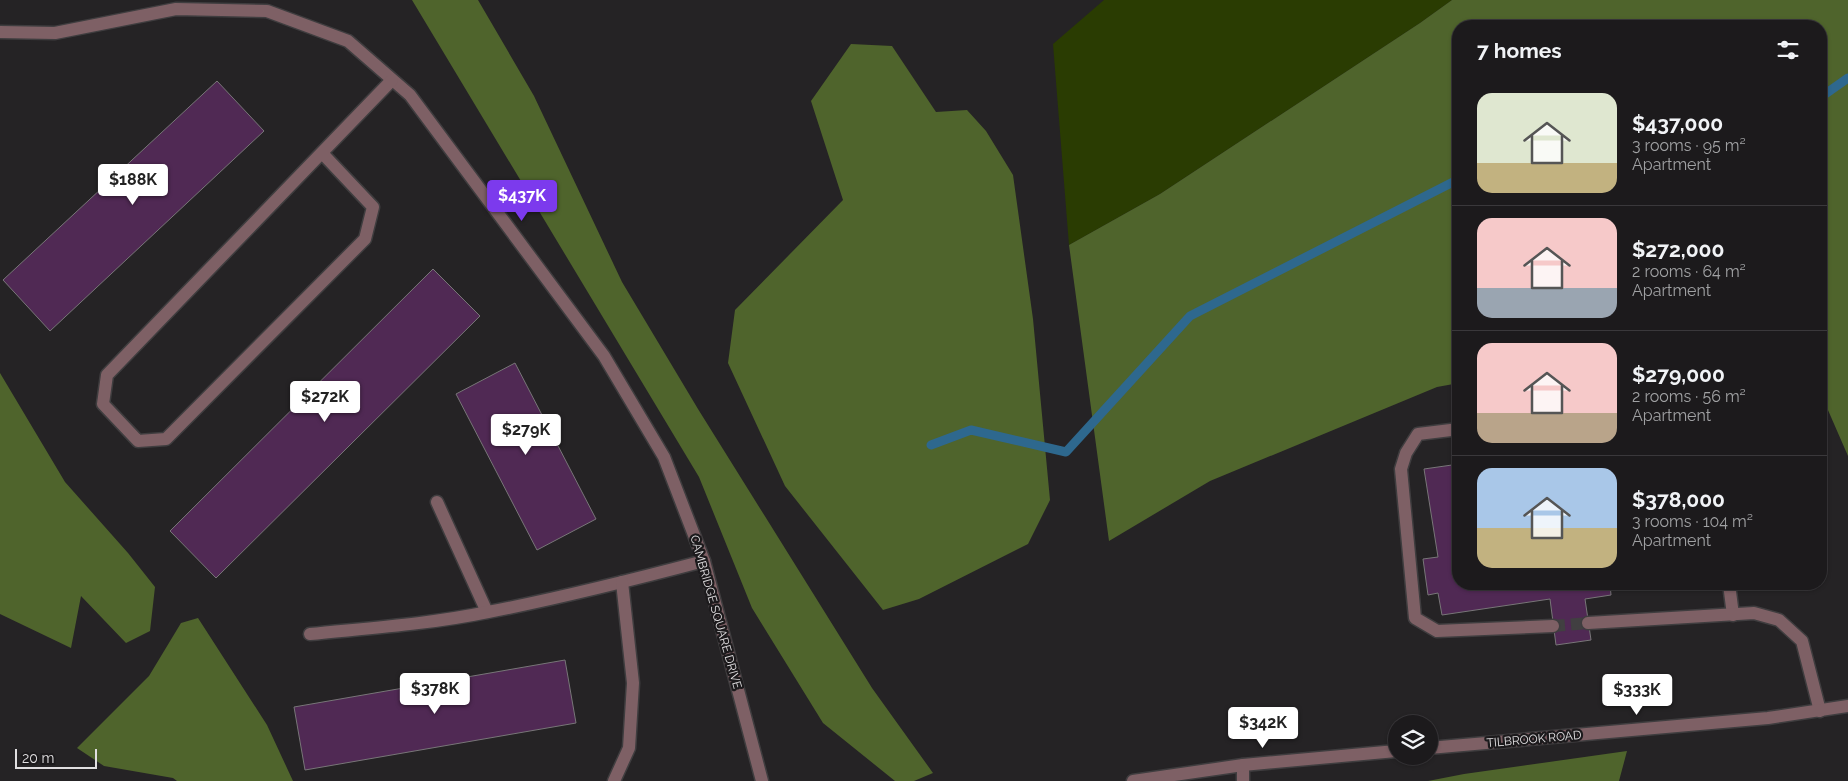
<!DOCTYPE html>
<html lang="en">
<head>
<meta charset="utf-8">
<style>
	body { margin:0; font-family:Raleway,sans-serif; background:#292729; color:#f1f3f6; height:100vh; display:flex; flex-direction:column; font-size:19px; white-space:nowrap }
	* { box-sizing:border-box; margin:0 }
	p { font-size:16px; color:#a0a1a3 }
	.icon { flex:none; width:28px; height:28px; fill:none; stroke:currentColor; stroke-width:2; stroke-linecap:round; stroke-linejoin:round }
	.map { position:relative; flex:1; overflow:hidden }
	.details { position:absolute; left:1452px; top:20px; width:375px; height:570px; display:flex; flex-direction:column; background:#1c1a1c; border-radius:20px; box-shadow:0 1px 4px #0004,0 0 0 1px #3a383b }
	.details>* { flex:none }
	.tools { position:absolute; left:1388px; top:715px; display:grid; gap:10px }
	.tools a { display:grid; place-items:center; width:50px; height:50px; border-radius:50%; background:#1c1a1c; box-shadow:0 1px 4px #0004,0 0 0 1px #3a383b; font-size:25px }
	.scale { position:absolute; left:15px; bottom:12px; width:82px; box-sizing:border-box; padding-left:5px; border:2px solid #e1dfe1; border-top:0; font-size:14px; line-height:18px; white-space:nowrap; color:#e1dfe1; -webkit-text-stroke:4px #1c1a1c; paint-order:stroke }
	.price { position:absolute; translate:-50% -42px; padding:0 11px; border-radius:5px; background:#fff; color:#222; font-size:16px; line-height:32px; filter:drop-shadow(0 1px 2px #0008) }
	.price::after { content:''; position:absolute; left:50%; top:30px; width:15px; height:11px; margin-left:-8px; background:inherit; clip-path:polygon(0 0,100% 0,50% 100%) }
	.price.on { background:#7c3aed; color:#fff }
	ul { padding:0; list-style:none }
	li { display:flex; align-items:center; gap:15px; height:125px; padding:0 25px }
	li+li { border-top:1px solid #3a383b }
	li span { display:grid; place-items:center; flex:none; width:140px; height:100px; border-radius:15px; color:#555 }
	li>.icon { margin-inline-start:auto }
	span .icon { width:60px; height:60px; fill:#fffc; stroke-width:1 }
	li b { font-size:21px }
	h2 { display:flex; justify-content:space-between; align-items:center; height:60px; padding:0 25px; font-size:21px }
	.map>svg:first-child { display:block }
</style>
</head>
<body>
<div class="map">
<svg width="1848" height="781" viewBox="0 0 1848 781">
	<rect width="100%" height="100%" fill="#252325"/>
	<path fill="#2a3c02" d="M1104 0H1452L1420 23 1160 194 1069 245 1053 44Z"/>
	<g fill="#4f642c">
		<path d="M412 0H478L534 96 622 282 698 409 872 688 933 773 914 781H895L823 723 752 608 699 477Z"/>
		<path d="M1452 0H1848V456L1821 394V26H1459V383L1437 387 1210 481 1109 541 1069 245 1160 194 1420 23Z"/>
		<path d="M851 44 892 46 936 112 967 110 986 131 1013 175 1033 319 1050 500 1028 544 919 599 883 610 785 486 728 363 735 310 843 200 811 101Z"/>
		<path d="M0 373 65 482 128 553 155 587 150 631 126 643 81 596 71 648 0 614Z"/>
		<path d="M198 618 267 725 293 781H177L173 778 104 766 77 748 149 676 181 623Z"/>
		<path d="M1627 751 1619 781H1428L1464 774Z"/>
	</g>
	<g fill="none" stroke-linecap="round" stroke-linejoin="round">
		<g stroke="#2e688e" stroke-width="9">
			<path d="M1821 97 1848 78"/>
			<path d="M931 445 971 430 1066 452 1190 316 1459 179"/>
		</g>
	</g>
	<g fill="#502954" stroke="#787678">
		<path d="M217 81 264 131 50 331 3 280Z"/>
		<path d="M433 269 480 316 216 578 170 531Z"/>
		<path d="M515 363 596 519 537 550 456 394Z"/>
		<path d="M1459 464V584H1610L1611 595 1585 599 1591 640 1556 645 1550 599 1442 615 1438 593 1428 595 1423 559 1438 557 1424 469Z"/>
		<path d="M565 660 576 723 305 770 294 707Z"/>
	</g>
	<g fill="none" stroke-linecap="round" stroke-linejoin="round">
		<path stroke="#413f41" stroke-width="12" stroke-dasharray="12 6" stroke-linecap="butt" d="M1553 626 1588 623"/>
		<g stroke="#3f3d3f" stroke-width="15">
			<g id="minor">
				<path d="M0 32 55 33 176 9 267 11 348 41 410 95 604 356 664 457 704 561 762 781"/>
				<path d="M322 153 373 207 365 239 166 439 138 441 103 404 107 375 392 80"/>
				<path d="M1459 429 1418 434 1406 453 1401 469 1415 618 1437 631 1553 626"/>
				<path d="M437 502 487 612"/>
				<path d="M1729 584 1733 615"/>
				<path d="M1588 623 1754 613 1779 620 1802 641 1820 711"/>
				<path d="M310 634C369 628 430 624 488 612 561 598 632 580 704 561"/>
				<path d="M1429 748 1768 718 1848 706"/>
				<path d="M1243 765V781"/>
				<path d="M614 781 629 748 633 683 622 582"/>
				<path d="M1133 781 1243 765 1396 751"/>
			</g>
		</g>
		<use href="#minor" stroke="#7e6065" stroke-width="12"/>
	</g>
	<g text-anchor="middle" dominant-baseline="central" stroke-width="4.5" stroke-linejoin="round" paint-order="stroke">
		<g font-size="12" fill="#e1dfe1" stroke="#1c1a1c">
			<text transform="translate(716 612) rotate(74)">CAMBRIDGE SQUARE DRIVE</text>
			<text transform="translate(1534 739) rotate(-5)">TILBROOK ROAD</text>
		</g>
	</g>
</svg>
<div class="tools">
<a><svg class="icon" aria-label="layers" viewBox="0 0 24 24"><path d="M12 4l9 5-9 5-9-5zM3 14l9 5 9-5"/></svg></a>
</div>
<div class="scale">20 m</div>
<b class="price" style="left:133px;top:206px">$188K</b>
<b class="price on" style="left:522px;top:222px">$437K</b>
<b class="price" style="left:325px;top:423px">$272K</b>
<b class="price" style="left:526px;top:456px">$279K</b>
<b class="price" style="left:435px;top:715px">$378K</b>
<b class="price" style="left:1637px;top:716px">$333K</b>
<b class="price" style="left:1263px;top:749px">$342K</b>
<section class="details">
<h2>7 homes<svg class="icon" aria-label="filters" viewBox="0 0 24 24"><path d="M4 7h16M4 17h16"/><circle cx="9" cy="7" r="2"/><circle cx="15" cy="17" r="2"/></svg></h2>
<ul>
<li><span style="background:linear-gradient(#dfe7d0 70%,#c2b280 0)"><svg class="icon" aria-label="home" viewBox="0 0 24 24"><path d="M3 11l9-7 9 7M6 9v11h12V9"/></svg></span><div><b>$437,000</b><p>3 rooms · 95 m²</p><p>Apartment</p></div></li>
<li><span style="background:linear-gradient(#f6c9c9 70%,#9aa5b1 0)"><svg class="icon" aria-label="home" viewBox="0 0 24 24"><path d="M3 11l9-7 9 7M6 9v11h12V9"/></svg></span><div><b>$272,000</b><p>2 rooms · 64 m²</p><p>Apartment</p></div></li>
<li><span style="background:linear-gradient(#f6c9c9 70%,#b9a48a 0)"><svg class="icon" aria-label="home" viewBox="0 0 24 24"><path d="M3 11l9-7 9 7M6 9v11h12V9"/></svg></span><div><b>$279,000</b><p>2 rooms · 56 m²</p><p>Apartment</p></div></li>
<li><span style="background:linear-gradient(#a9c7e8 60%,#c2b280 0)"><svg class="icon" aria-label="home" viewBox="0 0 24 24"><path d="M3 11l9-7 9 7M6 9v11h12V9"/></svg></span><div><b>$378,000</b><p>3 rooms · 104 m²</p><p>Apartment</p></div></li>
</ul>
</section>
</div>
</body>
</html>
